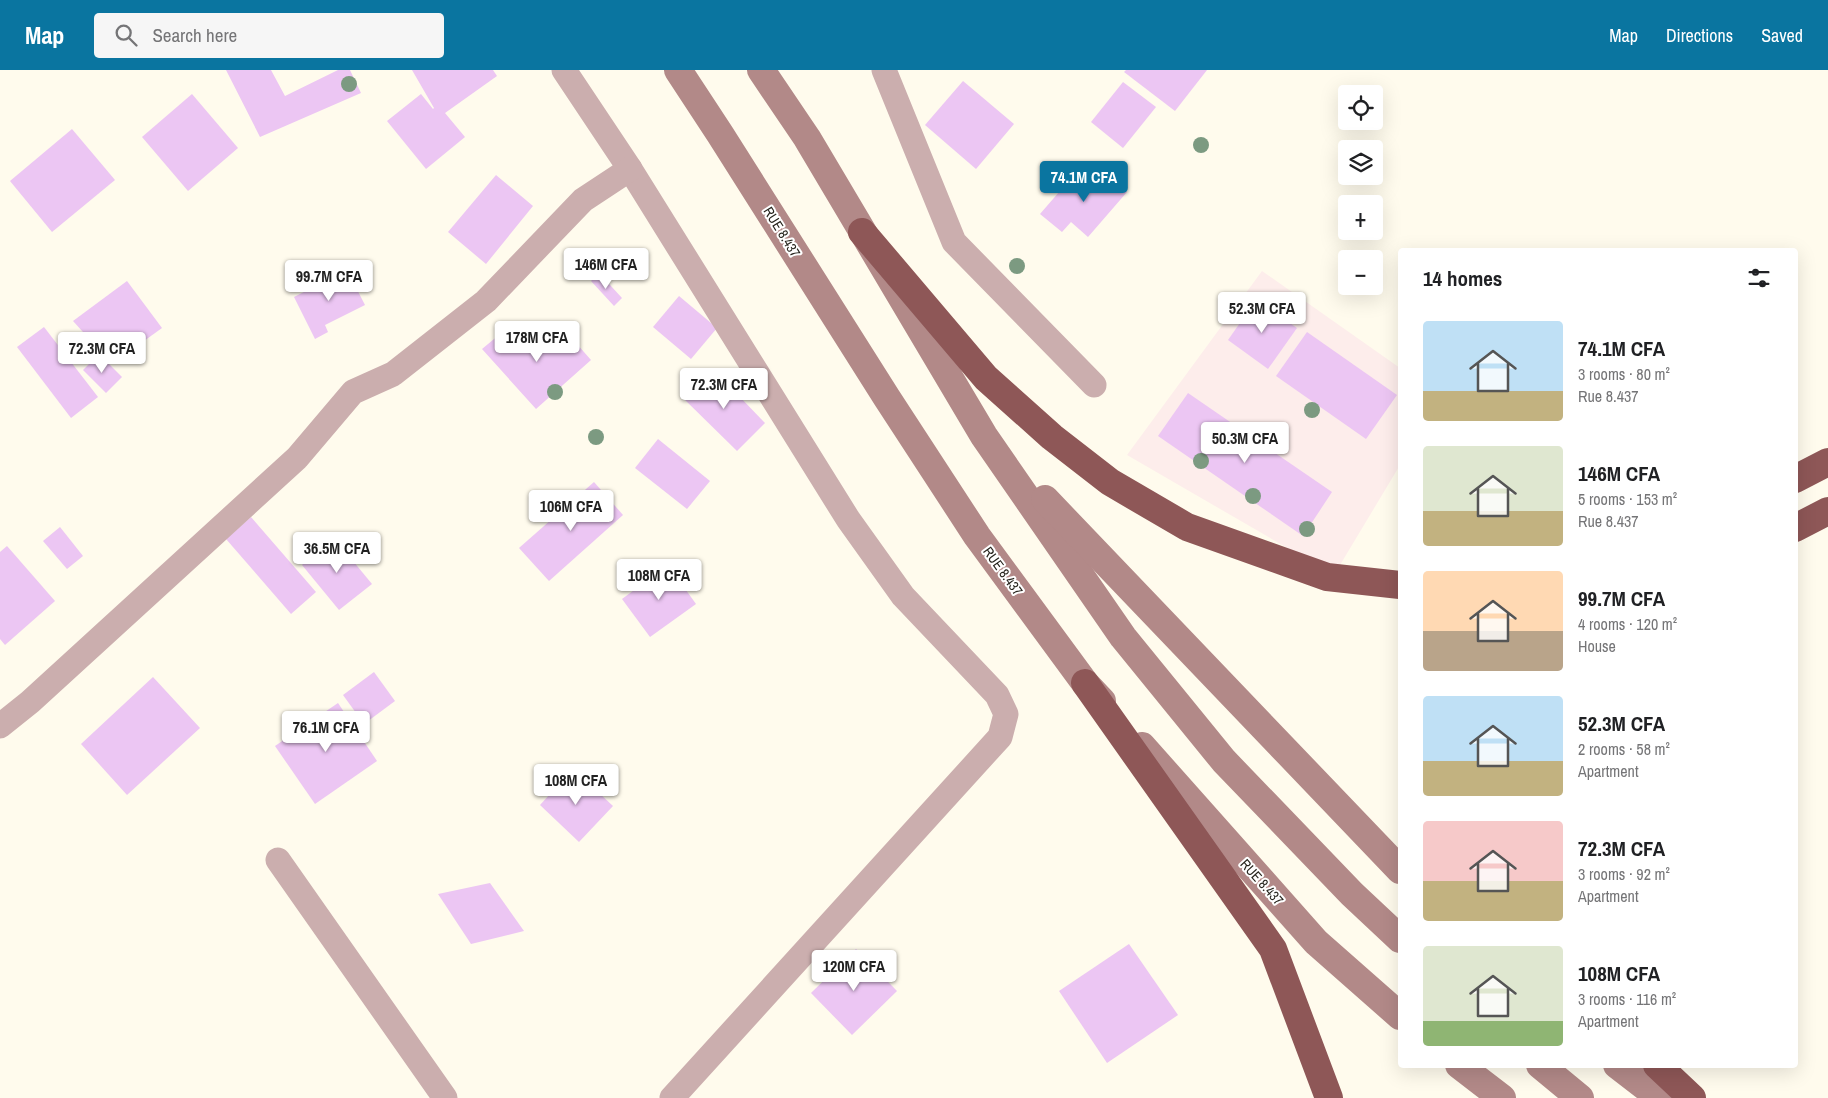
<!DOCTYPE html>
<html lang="en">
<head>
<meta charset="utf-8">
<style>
	body { margin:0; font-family:"Archivo Narrow",sans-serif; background:#f6f6f6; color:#202124; height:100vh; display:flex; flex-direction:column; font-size:19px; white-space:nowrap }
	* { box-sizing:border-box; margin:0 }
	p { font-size:16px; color:#757577 }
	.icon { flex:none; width:28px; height:28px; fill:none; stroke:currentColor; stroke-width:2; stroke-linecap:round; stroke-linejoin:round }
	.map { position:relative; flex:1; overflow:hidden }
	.drawer { position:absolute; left:1398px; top:178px; width:400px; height:820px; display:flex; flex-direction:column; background:#fff; border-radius:5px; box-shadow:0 5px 20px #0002 }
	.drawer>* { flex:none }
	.fabs { position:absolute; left:1338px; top:15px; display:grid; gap:10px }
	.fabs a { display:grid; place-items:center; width:45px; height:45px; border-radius:5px; background:#fff; box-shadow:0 5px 20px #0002; font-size:25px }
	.price { position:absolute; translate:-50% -42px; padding:0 11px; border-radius:5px; background:#fff; color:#222; font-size:16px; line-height:32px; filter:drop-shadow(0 1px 2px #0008) }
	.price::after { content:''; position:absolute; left:50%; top:30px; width:15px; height:11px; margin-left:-8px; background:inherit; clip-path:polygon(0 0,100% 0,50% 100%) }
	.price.current { background:#0a75a0; color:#fff }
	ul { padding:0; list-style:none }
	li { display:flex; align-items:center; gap:15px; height:125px; padding:0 25px }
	li span { display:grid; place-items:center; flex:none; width:140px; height:100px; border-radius:5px; color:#555 }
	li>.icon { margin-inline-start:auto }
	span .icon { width:60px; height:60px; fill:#fffc; stroke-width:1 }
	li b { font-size:21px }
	h2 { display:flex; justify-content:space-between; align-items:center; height:60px; padding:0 25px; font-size:21px }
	header { display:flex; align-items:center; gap:30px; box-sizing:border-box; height:70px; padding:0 25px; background:#0a75a0; color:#fff }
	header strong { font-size:24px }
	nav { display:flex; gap:28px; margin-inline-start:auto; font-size:18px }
	.search { width:350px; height:45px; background:#f6f6f6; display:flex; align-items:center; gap:12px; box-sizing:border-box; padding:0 18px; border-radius:5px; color:#757577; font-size:19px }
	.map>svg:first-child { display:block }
</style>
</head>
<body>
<header>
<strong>Map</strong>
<div class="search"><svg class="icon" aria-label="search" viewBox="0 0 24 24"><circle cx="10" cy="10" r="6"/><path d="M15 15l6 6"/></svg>Search here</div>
<nav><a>Map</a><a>Directions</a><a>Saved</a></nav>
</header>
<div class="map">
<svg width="1828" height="1028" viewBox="0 0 1828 1028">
	<rect width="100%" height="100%" fill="#fffbed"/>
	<path fill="#fdedeb" d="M1262 201 1400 298V395L1334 505 1127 385Z"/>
	<g fill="#ecc6f3">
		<path d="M226 0H271L285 26 338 0H350L361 23 260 67Z"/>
		<path d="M412 0H493L497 6 445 43 465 67 426 99 387 51 421 24 433 39 434 38Z"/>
		<path d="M1126 0H1207L1175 41 1124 2Z"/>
		<path d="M963 11 1014 54 976 99 925 55Z"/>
		<path d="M1123 12 1156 37 1123 78 1091 52Z"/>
		<path d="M192 24 238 78 188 121 142 67Z"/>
		<path d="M72 59 115 110 52 162 10 111Z"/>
		<path d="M1079 99 1094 112 1103 101 1127 122 1088 167 1071 152 1062 162 1040 144Z"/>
		<path d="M496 105 533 136 486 194 448 162Z"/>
		<path d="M347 200 365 235 325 255 328 262 315 269 294 227Z"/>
		<path d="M599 203 622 228 614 236 591 211Z"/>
		<path d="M127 211 162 258 112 294 73 251Z"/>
		<path d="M679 226 717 258 691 289 653 257Z"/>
		<path d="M1256 230 1297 258 1268 299 1228 270Z"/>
		<path d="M512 254 533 281 562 257 591 290 536 339 482 279Z"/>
		<path d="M44 257 98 327 71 348 17 277Z"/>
		<path d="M1307 262 1397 325 1366 369 1276 306Z"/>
		<path d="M99 284 122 307 106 323 83 300Z"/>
		<path d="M713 299 765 353 737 381 683 328Z"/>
		<path d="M1188 323 1332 422 1303 466 1158 366Z"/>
		<path d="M658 369 710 411 687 439 635 398Z"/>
		<path d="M594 412 623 445 549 511 519 478Z"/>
		<path d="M251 447 316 522 291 544 226 469Z"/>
		<path d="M60 457 83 486 67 499 43 471Z"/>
		<path d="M334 468 372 514 339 540 302 495Z"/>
		<path d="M7 476 55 531 5 575 0 569V482Z"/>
		<path d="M668 495 696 534 650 567 622 529Z"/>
		<path d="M374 602 395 631 364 654 343 625Z"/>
		<path d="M153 607 200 658 127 725 81 674Z"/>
		<path d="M338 633 377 691 315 734 275 676Z"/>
		<path d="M573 699 613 736 579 772 540 735Z"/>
		<path d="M490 813 524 861 471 874 438 824Z"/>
		<path d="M1129 874 1178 945 1107 993 1059 921Z"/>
		<path d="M856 879 897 921 852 965 811 923Z"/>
	</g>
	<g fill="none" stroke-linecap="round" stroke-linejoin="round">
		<g stroke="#cbaeae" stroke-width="25">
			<path d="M564 0 630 99 848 449 903 526 997 625 1006 644 1000 667 672 1028"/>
			<path d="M884 0 954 172 1094 315"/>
			<path d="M0 656 30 632 297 388 353 322 393 304 486 231 583 130 630 99"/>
			<path d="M278 790 445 1028"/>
		</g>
		<g stroke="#b28988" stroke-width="28">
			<path d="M678 0 720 64 887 328 977 466 1085 613 1102 631"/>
			<path d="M761 0 807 68 984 366 1123 567 1224 691 1352 824 1400 869"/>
			<path d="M1045 429 1400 800"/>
			<path d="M1142 676 1316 872 1400 946"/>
			<path d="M1459 995 1502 1028"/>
			<path d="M1540 995 1580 1028"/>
			<path d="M1617 995 1660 1028"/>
		</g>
		<g stroke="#8e5757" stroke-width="28">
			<path d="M862 162 986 308 1052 367 1110 412 1187 457 1327 507 1400 515"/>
			<path d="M1795 409 1828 392"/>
			<path d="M1795 458 1828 441"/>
			<path d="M1085 613 1273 879 1329 1028"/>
			<path d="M1657 995 1692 1028"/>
		</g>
	</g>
	<g fill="#7c9a81">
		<circle cx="349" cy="14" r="8"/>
		<circle cx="1201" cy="75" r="8"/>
		<circle cx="1017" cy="196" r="8"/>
		<circle cx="555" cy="322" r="8"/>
		<circle cx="1312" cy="340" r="8"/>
		<circle cx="596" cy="367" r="8"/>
		<circle cx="1201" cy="391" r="8"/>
		<circle cx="1253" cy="426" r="8"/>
		<circle cx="1307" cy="459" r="8"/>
	</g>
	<g text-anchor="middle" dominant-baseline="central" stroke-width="4" stroke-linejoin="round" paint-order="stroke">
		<g font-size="14" fill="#26241d" stroke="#fff">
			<text transform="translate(782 162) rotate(58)">RUE 8.437</text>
			<text transform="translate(1003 501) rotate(54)">RUE 8.437</text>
			<text transform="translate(1262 812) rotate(48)">RUE 8.437</text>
		</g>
	</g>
</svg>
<div class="fabs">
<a><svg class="icon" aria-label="locate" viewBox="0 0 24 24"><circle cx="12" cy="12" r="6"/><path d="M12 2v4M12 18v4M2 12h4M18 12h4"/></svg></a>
<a><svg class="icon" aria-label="layers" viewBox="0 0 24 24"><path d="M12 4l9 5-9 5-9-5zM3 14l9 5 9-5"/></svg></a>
<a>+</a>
<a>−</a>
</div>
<b class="price current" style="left:1084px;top:133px">74.1M CFA</b>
<b class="price" style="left:606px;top:220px">146M CFA</b>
<b class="price" style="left:329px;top:232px">99.7M CFA</b>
<b class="price" style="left:1262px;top:264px">52.3M CFA</b>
<b class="price" style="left:537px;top:293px">178M CFA</b>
<b class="price" style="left:102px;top:304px">72.3M CFA</b>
<b class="price" style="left:724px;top:340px">72.3M CFA</b>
<b class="price" style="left:1245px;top:394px">50.3M CFA</b>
<b class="price" style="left:571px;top:462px">106M CFA</b>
<b class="price" style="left:337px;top:504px">36.5M CFA</b>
<b class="price" style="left:659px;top:531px">108M CFA</b>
<b class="price" style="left:326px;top:683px">76.1M CFA</b>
<b class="price" style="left:576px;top:736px">108M CFA</b>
<b class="price" style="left:854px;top:922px">120M CFA</b>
<section class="drawer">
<h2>14 homes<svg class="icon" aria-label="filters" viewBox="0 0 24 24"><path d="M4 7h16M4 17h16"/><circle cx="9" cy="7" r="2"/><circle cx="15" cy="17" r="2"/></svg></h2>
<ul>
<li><span style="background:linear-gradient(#bfe0f5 70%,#c2b280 0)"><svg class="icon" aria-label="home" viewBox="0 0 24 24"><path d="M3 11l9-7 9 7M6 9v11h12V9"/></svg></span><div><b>74.1M CFA</b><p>3 rooms · 80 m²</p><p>Rue 8.437</p></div></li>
<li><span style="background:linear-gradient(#dfe7d0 65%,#c2b280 0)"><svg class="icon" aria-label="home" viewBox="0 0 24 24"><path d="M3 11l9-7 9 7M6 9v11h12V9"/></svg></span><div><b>146M CFA</b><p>5 rooms · 153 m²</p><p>Rue 8.437</p></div></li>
<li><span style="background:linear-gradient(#ffd9b3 60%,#b9a48a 0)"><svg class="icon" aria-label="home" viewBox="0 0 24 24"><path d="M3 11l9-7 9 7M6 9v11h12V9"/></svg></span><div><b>99.7M CFA</b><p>4 rooms · 120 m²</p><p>House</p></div></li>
<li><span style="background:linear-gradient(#bfe0f5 65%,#c2b280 0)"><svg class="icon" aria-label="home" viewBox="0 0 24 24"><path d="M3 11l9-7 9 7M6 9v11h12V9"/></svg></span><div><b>52.3M CFA</b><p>2 rooms · 58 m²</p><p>Apartment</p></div></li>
<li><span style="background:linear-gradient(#f6c9c9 60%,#c2b280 0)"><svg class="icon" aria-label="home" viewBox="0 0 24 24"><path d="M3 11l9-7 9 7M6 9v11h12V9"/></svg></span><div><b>72.3M CFA</b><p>3 rooms · 92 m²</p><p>Apartment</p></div></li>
<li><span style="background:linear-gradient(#dfe7d0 75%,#8fb573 0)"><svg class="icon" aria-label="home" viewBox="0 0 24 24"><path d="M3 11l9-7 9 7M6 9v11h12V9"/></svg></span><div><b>108M CFA</b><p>3 rooms · 116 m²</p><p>Apartment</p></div></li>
</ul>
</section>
</div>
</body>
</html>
